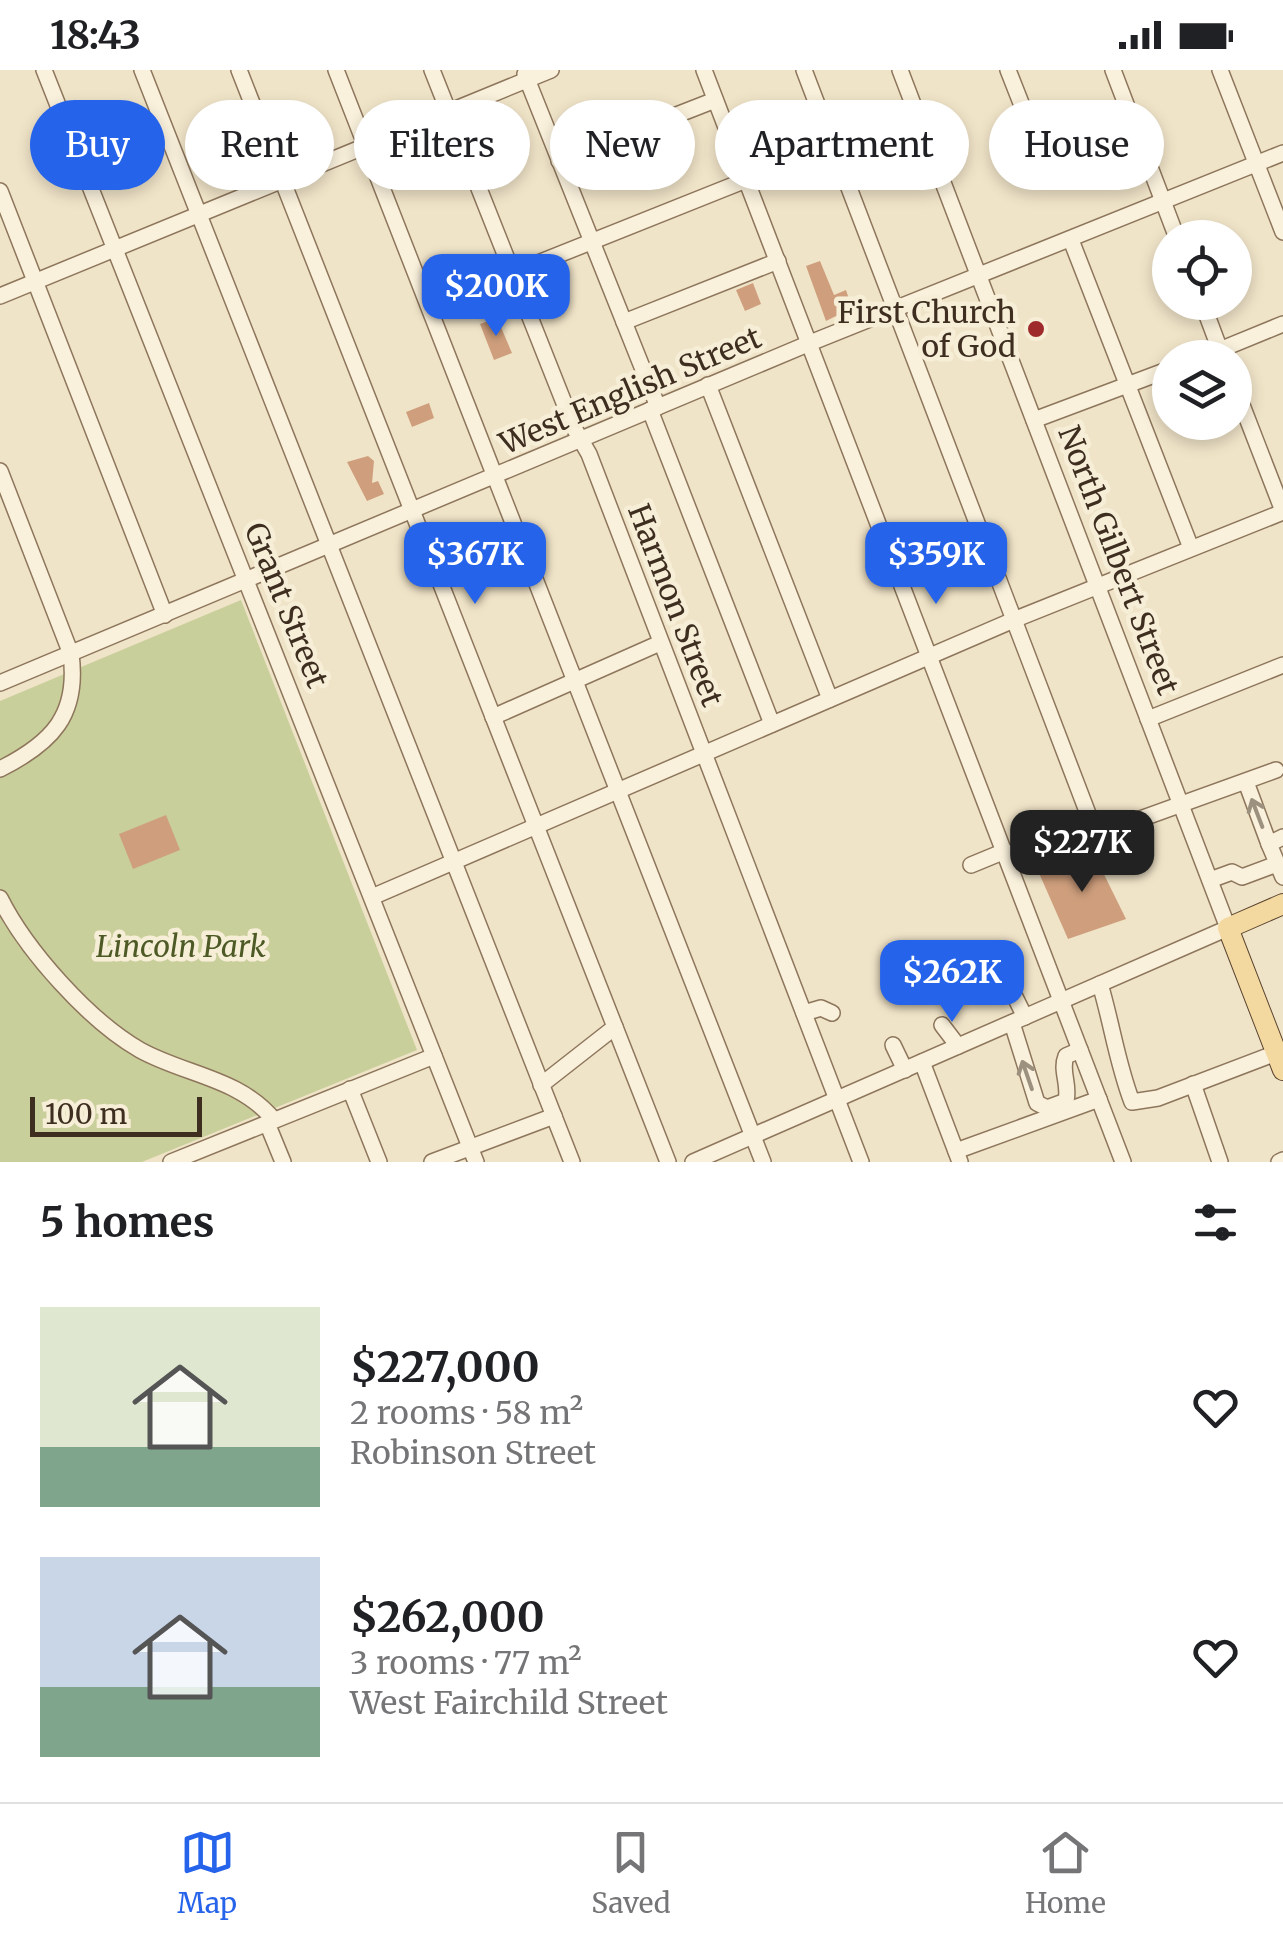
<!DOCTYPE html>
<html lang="en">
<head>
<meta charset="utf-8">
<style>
	body { margin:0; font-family:Merriweather,serif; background:#f6f6f6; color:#202124; height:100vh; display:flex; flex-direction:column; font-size:38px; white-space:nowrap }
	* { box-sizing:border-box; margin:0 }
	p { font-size:32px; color:#757577 }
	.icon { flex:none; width:55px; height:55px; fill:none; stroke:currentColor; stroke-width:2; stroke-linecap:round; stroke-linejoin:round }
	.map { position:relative; height:1092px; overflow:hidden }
	.sheet { display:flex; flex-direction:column; background:#fff; flex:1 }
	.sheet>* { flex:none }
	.banner { position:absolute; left:30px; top:30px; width:1225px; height:90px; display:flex; gap:20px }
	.tools { position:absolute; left:1152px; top:150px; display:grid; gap:20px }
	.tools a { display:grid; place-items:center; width:100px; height:100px; border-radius:50%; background:#fff; box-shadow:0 5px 15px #0003; font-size:50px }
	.scale { position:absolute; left:30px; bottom:25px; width:172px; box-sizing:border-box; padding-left:10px; border:5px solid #3d2e20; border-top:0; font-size:28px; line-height:35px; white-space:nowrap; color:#3d2e20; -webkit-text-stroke:8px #f7eed8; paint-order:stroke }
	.price { position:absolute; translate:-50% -85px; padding:0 22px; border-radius:20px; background:#2563eb; color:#fff; font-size:32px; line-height:65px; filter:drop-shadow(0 2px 5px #0008) }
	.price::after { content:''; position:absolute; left:50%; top:60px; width:30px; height:22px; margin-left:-15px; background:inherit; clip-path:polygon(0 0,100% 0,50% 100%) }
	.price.active { background:#222; color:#fff }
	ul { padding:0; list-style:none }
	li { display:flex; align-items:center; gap:30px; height:250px; padding:0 40px }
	li span { display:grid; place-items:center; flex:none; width:280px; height:200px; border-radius:0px; color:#555 }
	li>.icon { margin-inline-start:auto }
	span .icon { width:120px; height:120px; fill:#fffc; stroke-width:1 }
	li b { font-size:42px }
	h2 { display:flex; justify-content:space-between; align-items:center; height:120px; padding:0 40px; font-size:42px }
	.pill { padding:0 35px; border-radius:45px; background:#fff; box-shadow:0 5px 15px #0003; font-size:35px; line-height:90px }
	.pill.active { background:#2563eb; color:#fff }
	.status { display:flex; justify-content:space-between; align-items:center; height:70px; padding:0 50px; background:#fff; direction:ltr }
	.status svg { height:28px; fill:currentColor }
	.dock { display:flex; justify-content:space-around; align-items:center; height:140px; border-top:2px solid #e0e0e0; background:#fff; font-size:28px; color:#757577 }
	.dock a { display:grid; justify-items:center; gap:5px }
	.dock .active { color:#2563eb }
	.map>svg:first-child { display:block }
</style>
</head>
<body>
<div class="status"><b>18:43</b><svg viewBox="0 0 49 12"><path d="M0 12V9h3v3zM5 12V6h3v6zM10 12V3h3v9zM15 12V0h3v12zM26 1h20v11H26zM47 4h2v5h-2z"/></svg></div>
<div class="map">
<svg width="1283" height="1092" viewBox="0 0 1283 1092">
	<rect width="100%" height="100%" fill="#f0e4c8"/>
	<path fill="#c9cf9b" d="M241 530 417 980 142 1092H0V631Z"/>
	<g fill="#cf9f7d">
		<path d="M820 191 834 225 846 220 852 238 826 251 806 196Z"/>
		<path d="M753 213 761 234 745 241 736 220Z"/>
		<path d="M497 248 512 283 494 290 480 254Z"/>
		<path d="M429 333 434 348 412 357 406 342Z"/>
		<path d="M368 386 374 391 372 413 378 411 384 424 367 431 347 392Z"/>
		<path d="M166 745 180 780 133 799 119 764Z"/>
		<path d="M1092 780 1126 849 1068 869 1039 803Z"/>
	</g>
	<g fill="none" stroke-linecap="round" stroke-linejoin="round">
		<g stroke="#8d765c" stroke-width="18">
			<g id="minor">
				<path d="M44 0 476 1092"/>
				<path d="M142 0 572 1092"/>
				<path d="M239 0 668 1092"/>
				<path d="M336 0 763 1092"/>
				<path d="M432 0 574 358 589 384 861 1092"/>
				<path d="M704 0 1123 1092"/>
				<path d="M804 0 1095 762"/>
				<path d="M1008 0 1032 61"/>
				<path d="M1113 0 1177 168"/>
				<path d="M1220 0 1283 162"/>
				<path d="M525 4 658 337"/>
				<path d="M559 91 715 30"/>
				<path d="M0 121 165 545"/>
				<path d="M1071 170 1191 478"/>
				<path d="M513 203 746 110"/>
				<path d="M0 226 551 0"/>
				<path d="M1202 232 1223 288"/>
				<path d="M624 252 778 191"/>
				<path d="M1200 288 1283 254"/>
				<path d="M708 315 830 629"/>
				<path d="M1235 317 1283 441"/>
				<path d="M650 340 772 654"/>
				<path d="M1034 350 1170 299"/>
				<path d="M0 401 71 584C79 645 52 673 0 699"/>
				<path d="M0 613 810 273 1283 83"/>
				<path d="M493 647 660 573"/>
				<path d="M1148 649 1283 595"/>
				<path d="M1246 712 1269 774"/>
				<path d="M1283 767 1269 774 1283 807"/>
				<path d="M971 795 1005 781"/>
				<path d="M1010 796 1276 700"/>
				<path d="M1210 810 1232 802 1242 807 1277 794"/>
				<path d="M372 827 1016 549 1283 442"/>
				<path d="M0 828C26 880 88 950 140 980 185 1005 240 1008 274 1050"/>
				<path d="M1100 914C1112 954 1117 993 1132 1032L1158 1028 1276 983"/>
				<path d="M1013 923 1025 947"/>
				<path d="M804 943 821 938 832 943"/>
				<path d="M1012 953 1037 1033 1047 1038 1066 1031C1070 1014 1060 1001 1066 986L1080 980"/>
				<path d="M942 955 958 976"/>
				<path d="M893 975 905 1000"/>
				<path d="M922 992 960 1092"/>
				<path d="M1193 1014 1220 1092"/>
				<path d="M541 1015 615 957"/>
				<path d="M350 1019 379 1092"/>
				<path d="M267 1053 283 1092"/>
				<path d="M956 1081 1099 1029"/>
				<path d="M171 1092 434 986"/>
				<path d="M432 1092 554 1046"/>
				<path d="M693 1092 1228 858 900 0"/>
				<path d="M1279 1092 1283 1090"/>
			</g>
		</g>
		<g stroke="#5b4430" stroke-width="22">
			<path id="major" d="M1283 834 1228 858 1283 1000"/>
		</g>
		<use href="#minor" stroke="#faf1dc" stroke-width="15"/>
		<use href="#major" stroke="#f3d9a0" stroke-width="20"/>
	</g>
	<defs><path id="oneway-shaft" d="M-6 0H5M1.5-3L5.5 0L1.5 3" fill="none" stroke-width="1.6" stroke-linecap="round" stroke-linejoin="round" transform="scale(2.5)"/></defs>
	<g stroke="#9c907e">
		<use href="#oneway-shaft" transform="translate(1257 743) rotate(-111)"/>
		<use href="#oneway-shaft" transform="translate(1027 1005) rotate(-109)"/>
	</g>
	<circle fill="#9e2a2b" stroke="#f7eed8" stroke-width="4" cx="1036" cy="259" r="10"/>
	<g text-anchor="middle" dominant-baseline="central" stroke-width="9" stroke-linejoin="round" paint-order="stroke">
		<g font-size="30" fill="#3d2e20" stroke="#f7eed8" text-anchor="end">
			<text x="1016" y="242">First Church<tspan x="1016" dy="34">of God</tspan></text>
		</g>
		<g font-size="30" fill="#3d2e20" stroke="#f7eed8">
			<text transform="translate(630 320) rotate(-23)">West English Street</text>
			<text transform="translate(1119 490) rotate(69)">North Gilbert Street</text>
			<text transform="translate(287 535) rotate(68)">Grant Street</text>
			<text transform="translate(676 535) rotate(69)">Harmon Street</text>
		</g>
		<g font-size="30" font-style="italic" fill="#4d5a26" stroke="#f7eed8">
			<text x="181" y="876">Lincoln Park</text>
		</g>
	</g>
</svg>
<div class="tools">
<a><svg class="icon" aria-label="locate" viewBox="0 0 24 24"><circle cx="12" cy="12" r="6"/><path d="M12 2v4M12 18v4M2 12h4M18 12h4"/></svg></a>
<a><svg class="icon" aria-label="layers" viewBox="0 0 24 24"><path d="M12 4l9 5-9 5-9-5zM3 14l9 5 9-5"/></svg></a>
</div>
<div class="scale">100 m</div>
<b class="price" style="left:496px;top:269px">$200K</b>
<b class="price" style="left:475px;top:537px">$367K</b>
<b class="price" style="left:936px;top:537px">$359K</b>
<b class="price active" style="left:1082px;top:825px">$227K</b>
<b class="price" style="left:952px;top:955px">$262K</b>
<div class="banner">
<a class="pill active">Buy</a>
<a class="pill">Rent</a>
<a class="pill">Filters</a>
<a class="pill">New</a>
<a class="pill">Apartment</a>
<a class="pill">House</a>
</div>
</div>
<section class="sheet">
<h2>5 homes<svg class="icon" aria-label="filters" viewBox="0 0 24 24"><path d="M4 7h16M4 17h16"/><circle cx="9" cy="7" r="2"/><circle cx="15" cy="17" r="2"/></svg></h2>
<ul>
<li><span style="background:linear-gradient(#dfe7d0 70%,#7fa58c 0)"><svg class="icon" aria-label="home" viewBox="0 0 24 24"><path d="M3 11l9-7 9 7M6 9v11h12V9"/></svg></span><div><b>$227,000</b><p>2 rooms · 58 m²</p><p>Robinson Street</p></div><svg class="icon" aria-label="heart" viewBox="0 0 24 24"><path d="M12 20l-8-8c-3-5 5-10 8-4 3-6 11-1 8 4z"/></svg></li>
<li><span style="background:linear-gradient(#c9d6e8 65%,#7fa58c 0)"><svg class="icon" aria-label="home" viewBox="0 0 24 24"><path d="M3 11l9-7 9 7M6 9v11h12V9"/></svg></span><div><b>$262,000</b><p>3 rooms · 77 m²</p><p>West Fairchild Street</p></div><svg class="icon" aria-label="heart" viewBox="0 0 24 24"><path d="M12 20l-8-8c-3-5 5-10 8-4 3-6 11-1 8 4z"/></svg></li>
</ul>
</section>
<nav class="dock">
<a class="active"><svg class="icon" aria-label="map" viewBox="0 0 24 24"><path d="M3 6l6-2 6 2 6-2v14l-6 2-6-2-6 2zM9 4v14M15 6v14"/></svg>Map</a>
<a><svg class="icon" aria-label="saved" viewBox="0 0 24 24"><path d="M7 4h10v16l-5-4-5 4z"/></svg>Saved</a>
<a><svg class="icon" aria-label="home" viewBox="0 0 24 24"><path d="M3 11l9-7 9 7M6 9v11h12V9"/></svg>Home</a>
</nav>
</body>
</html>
